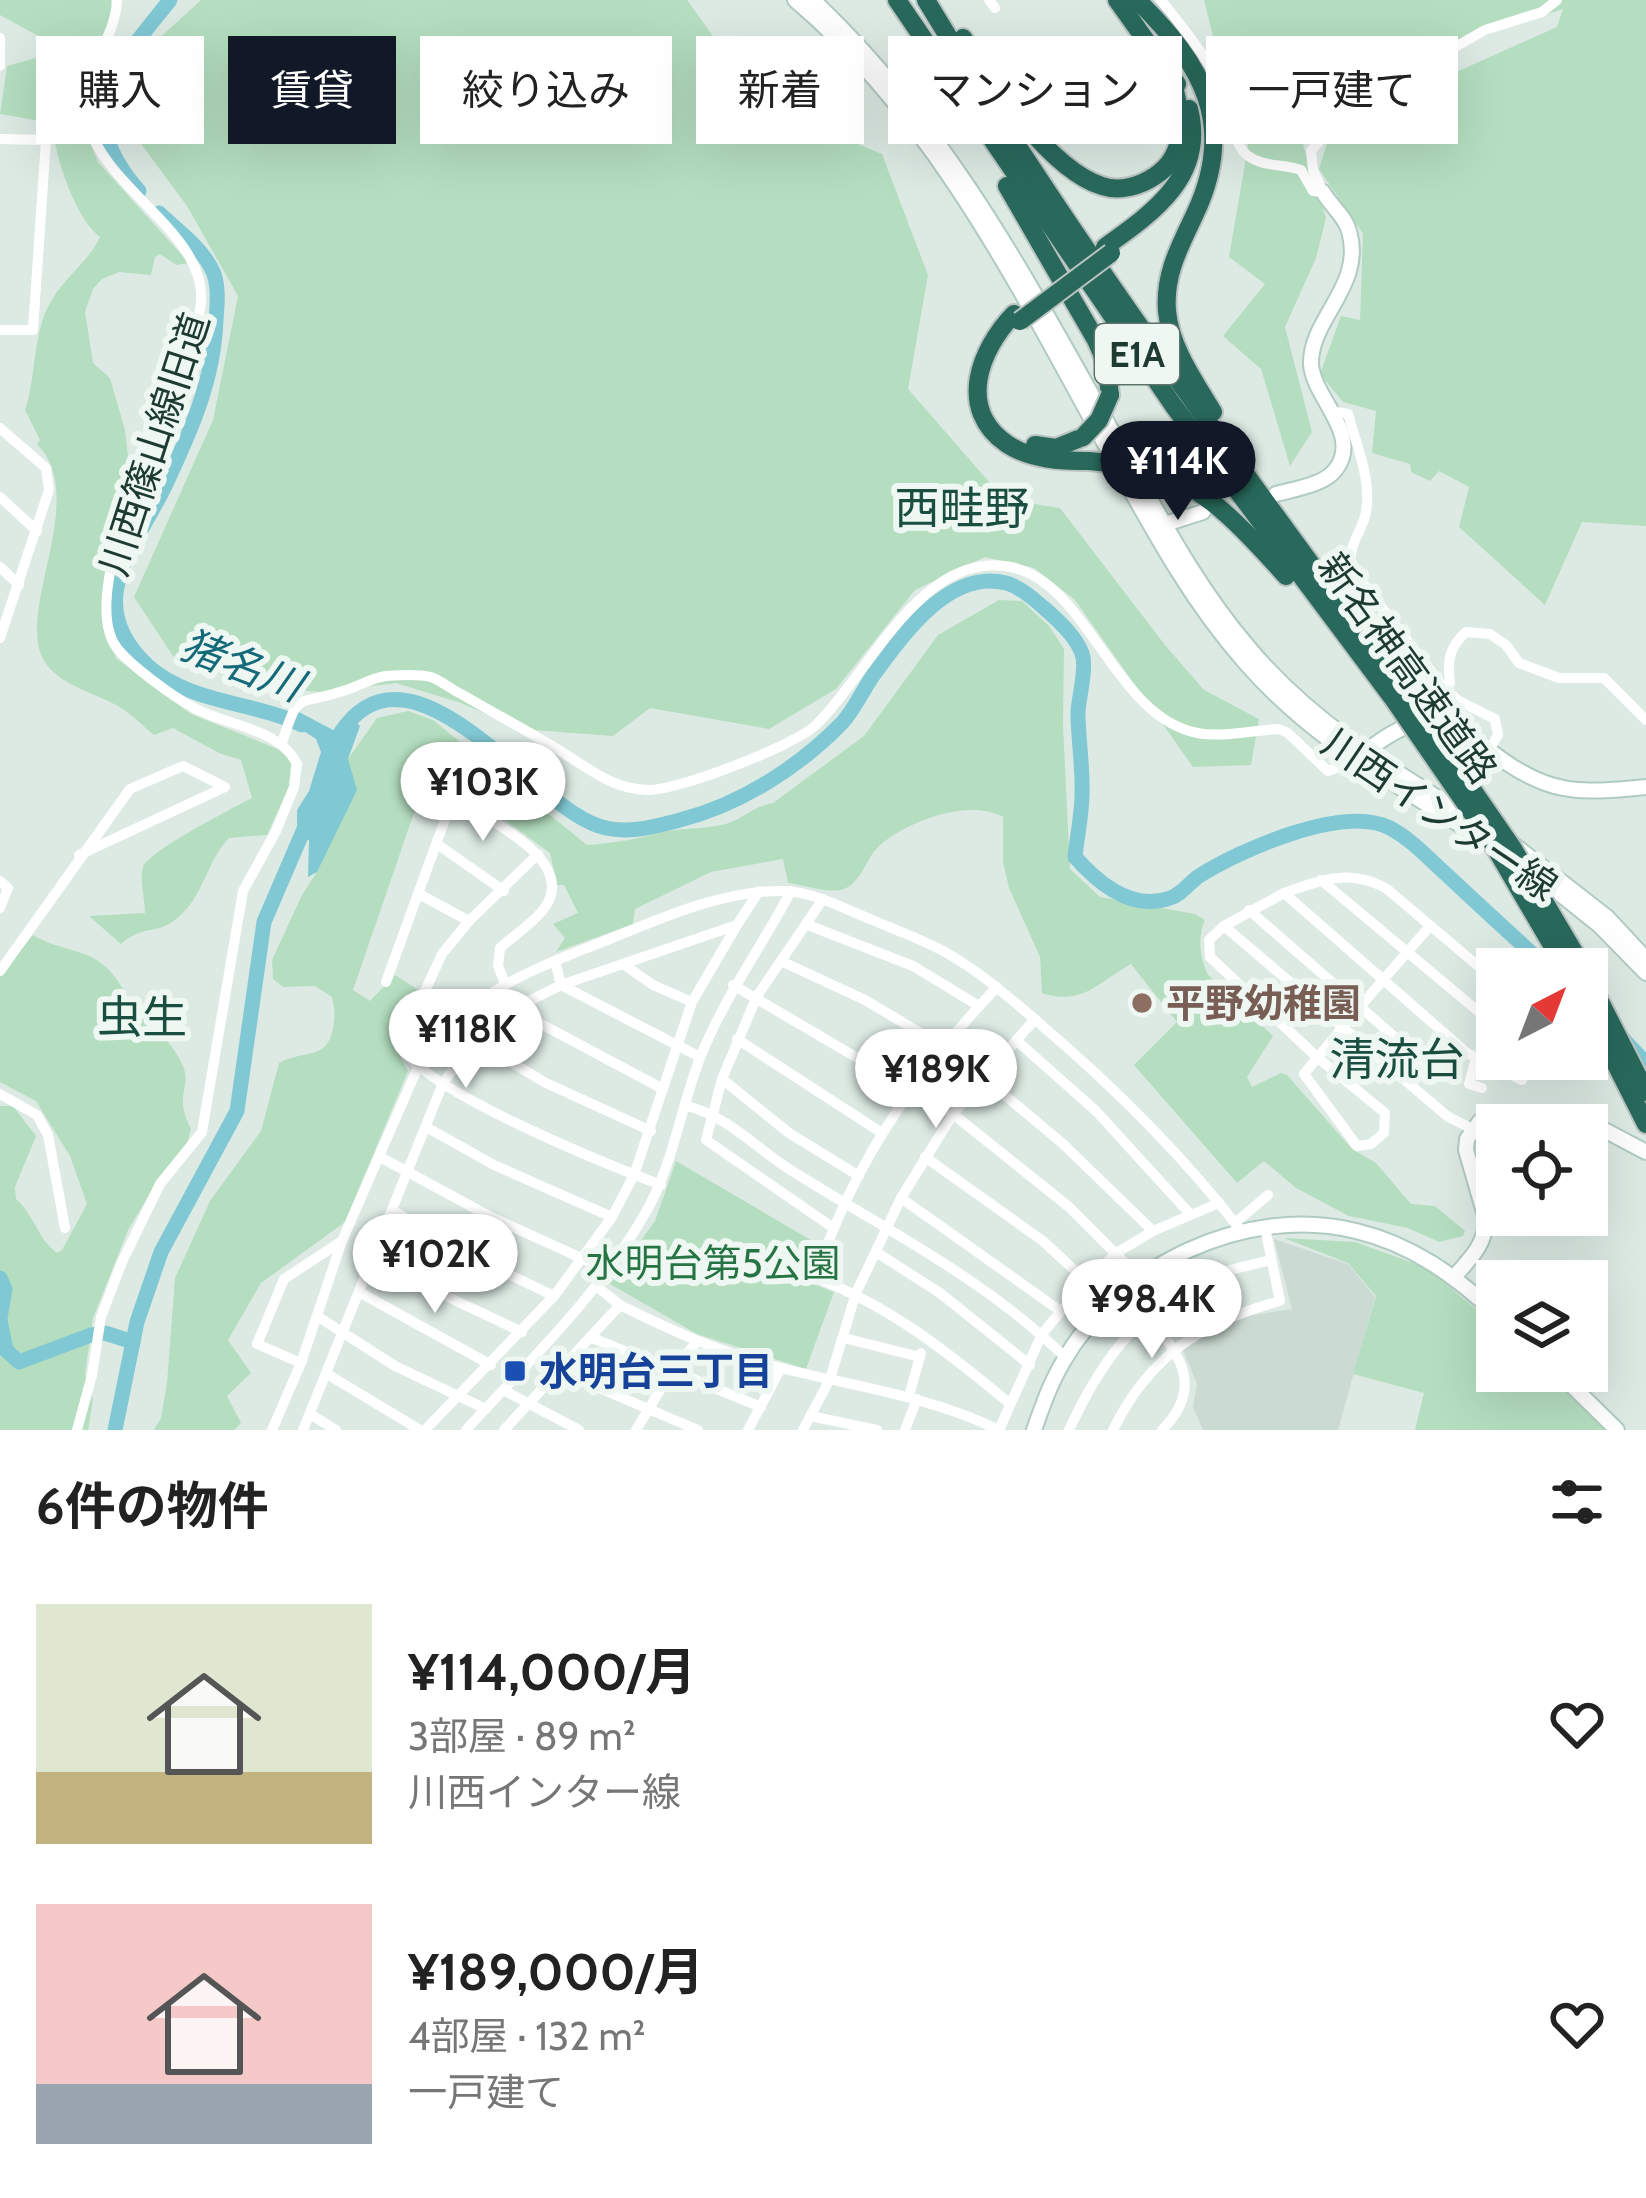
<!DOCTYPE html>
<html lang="ja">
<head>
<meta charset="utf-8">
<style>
	body { margin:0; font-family:Cabin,"Noto Sans JP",sans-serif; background:#f2f2f2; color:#222; height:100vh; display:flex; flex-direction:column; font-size:45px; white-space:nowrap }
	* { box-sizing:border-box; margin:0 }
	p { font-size:39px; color:#767676 }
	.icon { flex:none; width:66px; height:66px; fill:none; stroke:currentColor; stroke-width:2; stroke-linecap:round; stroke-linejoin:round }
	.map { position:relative; height:1430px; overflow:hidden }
	.details { display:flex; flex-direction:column; background:#fff; flex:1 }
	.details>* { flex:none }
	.guide { position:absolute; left:36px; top:36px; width:1575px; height:108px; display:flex; gap:24px }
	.needle { width:78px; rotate:42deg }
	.tools { position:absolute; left:1476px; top:948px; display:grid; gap:24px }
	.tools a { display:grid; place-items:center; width:132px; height:132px; border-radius:0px; background:#fff; box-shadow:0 12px 48px #0002; font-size:60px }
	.price { position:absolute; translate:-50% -102px; padding:0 27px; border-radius:42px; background:#fff; color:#222; font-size:39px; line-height:78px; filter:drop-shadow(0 3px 6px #0008) }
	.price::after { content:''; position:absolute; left:50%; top:72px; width:36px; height:27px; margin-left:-18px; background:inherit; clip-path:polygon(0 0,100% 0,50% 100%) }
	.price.current { background:#111827; color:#fff }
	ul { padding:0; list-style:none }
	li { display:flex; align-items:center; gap:36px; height:300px; padding:0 36px }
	li span { display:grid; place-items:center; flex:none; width:336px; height:240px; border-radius:0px; color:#555 }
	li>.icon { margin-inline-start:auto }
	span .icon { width:144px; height:144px; fill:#fffc; stroke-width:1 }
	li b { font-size:51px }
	h2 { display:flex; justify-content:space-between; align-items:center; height:144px; padding:0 36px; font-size:51px }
	.chip { padding:0 42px; border-radius:0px; background:#fff; box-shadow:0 12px 48px #0002; font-size:42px; line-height:108px }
	.chip.current { background:#111827; color:#fff }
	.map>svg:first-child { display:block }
</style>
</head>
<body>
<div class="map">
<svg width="1646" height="1430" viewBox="0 0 1646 1430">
	<rect width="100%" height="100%" fill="#ddeae4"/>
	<path fill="#cbdad3" d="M1274 1239 1348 1264 1375 1297 1338 1430H1203L1193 1407 1197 1384 1183 1350 1215 1327 1247 1316 1292 1309Z"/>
	<g fill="#b4debf">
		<path d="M0 0H111L113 13 85 76 79 116 98 162 189 263 176 265 160 254 155 257 151 275 119 272 102 279 93 289 85 312 93 363 110 378 125 430 132 490 104 579 103 628 116 658 191 714 280 750 291 762 289 787 267 835 229 838C205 863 204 898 175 920 158 934 142 925 121 944L89 916 145 913C145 898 139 880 143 867 149 851 231 809 252 798L241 760 219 753 173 728 154 735C142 725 131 714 118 706 95 693 63 686 47 665 10 618 92 499 37 444L40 440 25 410C37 375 32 330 53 298 67 275 89 261 100 237 74 217 55 156 52 123L0 114 7 66 54 53 55 45 0 15Z"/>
		<path d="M201 0H687L728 57 780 112 882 154 928 275 908 389 1004 499 1060 508 1165 645 1204 690 1259 719 1251 765 1193 767 1075 600 1034 568 985 557 915 590 836 689 769 729 650 708 613 736 520 729 461 703 396 683 321 692 254 687 173 656 134 597 213 420 238 296 187 206 122 118 154 43Z"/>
		<path d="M1204 0H1646V526L1582 522 1545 605 1459 527 1469 487 1439 471 1430 481 1411 472 1410 464 1372 453 1376 411 1343 402 1320 374 1341 316 1360 320 1363 234 1319 169 1327 143 1358 116 1557 27 1563 9 1405 62 1303 145 1326 218 1316 258 1285 327 1312 432 1290 466 1261 369 1223 336 1265 284 1229 257 1249 140 1226 88Z"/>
		<path d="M999 600 1022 601 1049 626 1064 649 1063 726 1070 869 1100 897 1195 914 1205 920C1197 937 1200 958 1208 975L1273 1036 1247 1077 1252 1087 1281 1073 1287 1075 1352 1149 1376 1163 1411 1204 1435 1206 1465 1231 1463 1236 1439 1242 1408 1228 1349 1216 1296 1188 1264 1161 1237 1183 1134 1065 1177 1022 1131 964C1097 983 1083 1006 1042 993L1040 957 1009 888 1003 862V817C969 798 907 821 879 846 866 858 862 882 844 889 829 894 804 885 788 883L783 859 711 872 635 909 633 924 556 952 565 938 553 924 578 913 564 885H557L550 853 471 795 447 796 416 807 353 990 370 1001 395 975 417 989 393 1044 408 1071 345 1222 261 1283 228 1340 251 1373 227 1396 241 1423 234 1430H154L161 1418 167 1383 175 1278 210 1201 261 1131 279 1063C305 1049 327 1061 333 1028 335 1016 335 1008 332 997L315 986 283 987 273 979 272 960 302 895 317 872 348 759 377 718 408 711 433 720 587 845C615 843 637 839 663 832 682 828 702 829 721 825 742 821 752 806 773 803L864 736 938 635Z"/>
		<path d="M33 935C55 949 81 948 101 963 115 973 121 987 131 1000 148 1021 172 1041 183 1066 192 1088 173 1095 191 1129L186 1148 159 1178 128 1230 93 1318 85 1374 93 1400 88 1430H0V1106H13L36 1136 15 1187 16 1199C35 1216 37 1238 57 1253L62 1250 87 1204 70 1156 36 1101 0 1082V975Z"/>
		<path d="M676 1161 821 1246 808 1282 834 1292 806 1369 697 1334 610 1284 655 1221Z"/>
		<path d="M1284 1238 1355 1242 1427 1268 1497 1327V1371H1545L1606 1430H1415L1424 1393 1353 1374 1376 1296 1348 1263Z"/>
	</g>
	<path fill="#80c8d4" d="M297 711 335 731 348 714 360 726 348 759 357 790 317 872 308 877 309 840 297 835V810L309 791 321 752 316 739 293 724Z"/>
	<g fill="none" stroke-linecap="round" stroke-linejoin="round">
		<g stroke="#80c8d4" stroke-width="15">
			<path d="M139 191C70 112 116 68 170 0"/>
			<path d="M159 213C178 231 204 249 214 274 219 289 217 306 216 320 214 380 190 433 165 486 135 548 80 603 148 666 189 703 255 702 302 725"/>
			<path d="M341 732C412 628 531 805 599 826 626 835 653 827 680 820 740 805 799 767 842 723 854 710 862 692 872 677 901 638 948 568 1006 583 1019 586 1034 599 1044 608 1057 619 1079 639 1083 657 1086 673 1079 695 1078 712 1078 739 1083 766 1082 794 1082 815 1077 836 1075 857 1098 883 1132 912 1170 898 1181 895 1190 882 1199 876 1240 850 1344 804 1390 828 1411 839 1430 860 1447 875 1481 907 1515 938 1549 969"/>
			<path d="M1623 1039 1646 1063"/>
			<path d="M0 1278 5 1289 0 1318"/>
			<path d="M0 1320 6 1350 19 1362 91 1335 105 1333 133 1342"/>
			<path d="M115 1430 137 1322 161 1252 237 1111 264 922 307 822"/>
		</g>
		<g stroke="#b0cbc1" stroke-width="18">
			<g id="secondary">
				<path d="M795 0C941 124 1023 297 1115 462 1153 530 1191 601 1243 660 1315 744 1400 785 1490 844"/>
				<path d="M813 0C950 129 1031 287 1122 449 1161 518 1198 589 1250 649 1312 723 1392 770 1474 820"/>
				<path d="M1276 494C1294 489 1325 485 1336 469 1362 434 1313 398 1311 364 1310 318 1365 286 1349 231 1345 216 1330 205 1323 192"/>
				<path d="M1162 525 1203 512"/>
				<path d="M1358 758C1455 676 1463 752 1545 783 1577 795 1612 790 1646 787"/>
				<path d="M1513 844 1607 917 1646 959"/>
				<path d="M1529 869 1600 926 1646 973"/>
				<path d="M1454 1277C1470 1259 1486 1244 1486 1219L1466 1150 1467 1139 1480 1121 1509 1115 1591 1123 1646 1152"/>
				<path d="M1557 1371 1617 1430"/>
				<path d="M1034 1430C1042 1407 1050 1384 1063 1362 1118 1265 1246 1204 1356 1231 1411 1244 1456 1276 1497 1315"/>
			</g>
		</g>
		<g stroke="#bcc4c2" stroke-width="22">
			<g id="highway">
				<path d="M897 0 1173 405 1392 697"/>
				<path d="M926 0C1071 242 1241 468 1407 695"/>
				<path d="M1117 0 1177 84"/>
				<path d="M1137 0C1203 64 1237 125 1195 214 1180 246 1164 274 1167 311 1170 347 1195 382 1213 412"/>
				<path d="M963 38C992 83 1050 170 1102 186 1120 192 1140 186 1155 176 1192 152 1180 110 1171 75"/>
				<path d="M1007 186 1096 340 1106 363 1110 395"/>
				<path d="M1105 247C1154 212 1206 176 1189 109"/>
				<path d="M1014 314C980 349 956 409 1007 444 1031 460 1062 461 1089 461"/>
				<path d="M1035 445 1056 448 1083 437"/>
				<path d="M1151 467C1208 489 1246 531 1286 576"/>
				<path d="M1587 976 1646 1092"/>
				<path d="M1587 1007 1646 1124"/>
			</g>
		</g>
		<g stroke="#fff" stroke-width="10">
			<path d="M989 0 995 8"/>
			<path d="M1161 0C1186 32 1214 64 1226 103 1231 119 1234 144 1247 155 1263 168 1283 163 1301 170L1313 191 1323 192"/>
			<path d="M0 38V66"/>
			<path d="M0 139 46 140 33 330H0"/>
			<path d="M1323 192 1313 170 1311 151 1335 123 1392 85 1436 65 1450 50 1485 30 1542 12 1557 0"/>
			<path d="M1331 411 1348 414C1356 444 1372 480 1366 512 1362 533 1347 545 1351 568L1445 689 1459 701 1495 719 1498 735 1490 748"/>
			<path d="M0 428 46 468 49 490 0 638"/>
			<path d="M0 497 37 531"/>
			<path d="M0 567 19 585"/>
			<path d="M1445 689 1450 683C1447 661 1449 647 1466 632L1490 634 1506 645 1519 663 1559 678H1604L1646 720"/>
			<path d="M282 743C299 689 295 707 343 691 357 687 371 678 386 676 398 675 419 674 431 677 442 681 452 690 463 695 497 715 532 733 565 754 592 771 614 789 647 790 677 791 794 746 816 725 868 676 922 548 1011 567 1089 583 1113 716 1197 733 1222 738 1253 730 1279 729L1288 733 1328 771 1354 761"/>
			<path d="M437 844 504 891"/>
			<path d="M538 854 469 921 442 954 400 1045C423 1091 606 1164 661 1185"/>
			<path d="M1321 880 1497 1027"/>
			<path d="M0 881 8 888 0 908"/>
			<path d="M1284 893 1224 926 1447 1116 1472 1129"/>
			<path d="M419 894 469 921"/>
			<path d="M823 899 757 996 722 1079 706 1140 832 1227"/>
			<path d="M1249 910 1421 1060H1432L1451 1039"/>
			<path d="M808 925 913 966 979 1006"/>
			<path d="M1224 926 1209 940 1210 957 1318 1058 1385 1113 1384 1133 1371 1144 1357 1146 1304 1074C1345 1024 1387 975 1430 926"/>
			<path d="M555 961 561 985 700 1057"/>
			<path d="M781 961 865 1000 944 1047"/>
			<path d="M623 964 653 985 692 1002"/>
			<path d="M0 971 130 789 183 766 225 787 79 855"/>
			<path d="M386 982 447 814 470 807C499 827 579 864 543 910 531 925 514 935 500 948L498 966 504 981"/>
			<path d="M1497 982 1387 889C1350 868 1321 880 1284 893L1467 1053 1522 1080 1532 1059"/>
			<path d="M733 985 953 1114 1069 1207 1140 1278"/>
			<path d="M997 987C918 1070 850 1168 816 1278 890 1306 949 1353 1009 1403"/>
			<path d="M513 1009 663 1089"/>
			<path d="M737 1039 882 1133"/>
			<path d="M475 1040 544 1082 651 1131"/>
			<path d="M1016 1040 1096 1111 1190 1214"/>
			<path d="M1476 1058 1469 1084 1482 1088"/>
			<path d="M983 1077 1062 1143 1153 1231"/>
			<path d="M722 1079 789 1133 859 1176"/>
			<path d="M0 1094 37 1115 48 1135 65 1228"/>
			<path d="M687 1106C727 1116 755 1147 789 1169 884 1229 984 1278 1065 1357"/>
			<path d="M426 1127 494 1165 612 1217"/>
			<path d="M925 1157 1043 1241 1086 1281"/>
			<path d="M382 1158 489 1216 610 1271"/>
			<path d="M901 1198 1059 1310"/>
			<path d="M392 1210 468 1255 554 1296"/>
			<path d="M1235 1223 1268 1195"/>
			<path d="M375 1252 450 1298 522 1332"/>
			<path d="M876 1252 940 1293 1030 1365"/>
			<path d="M1126 1291C1162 1337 1216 1376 1162 1430"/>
			<path d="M359 1292 491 1365"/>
			<path d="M620 1305C674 1332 726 1355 785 1369 858 1387 931 1397 999 1430L1042 1334 1086 1281 1118 1252 1153 1231 1219 1203"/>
			<path d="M317 1316 395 1366 486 1409"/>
			<path d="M590 1337 761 1407"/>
			<path d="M844 1338 920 1357"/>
			<path d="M301 1363 257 1344 284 1279 342 1241"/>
			<path d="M559 1371 698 1430"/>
			<path d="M327 1374 420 1430"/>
			<path d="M503 1390 579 1430"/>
			<path d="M909 1396 921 1353"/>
			<path d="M310 1414 336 1430"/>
			<path d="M810 1416 877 1430"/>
			<path d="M77 1430 92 1375 101 1317 122 1262 160 1184 202 1132 243 891 276 831 294 787 297 764C280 729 229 726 196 709 175 698 121 660 112 640 81 569 185 391 200 310 214 236 106 193 87 121 75 77 116 42 117 0"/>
			<path d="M272 1430 301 1363 342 1241 418 1067C470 992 521 974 602 942 660 919 721 890 784 891 814 892 843 908 870 919 895 930 922 939 945 952 979 971 1010 998 1039 1023 1113 1086 1183 1155 1242 1232"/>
			<path d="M303 1430 443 1083 475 1040 513 1009 561 985 737 925 759 891"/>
			<path d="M425 1430 554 1296 612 1217 634 1175 692 1002 737 925"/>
			<path d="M466 1430C529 1361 596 1298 643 1217 674 1166 680 1107 702 1053 726 995 762 946 791 891"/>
			<path d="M504 1430 620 1305 597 1287"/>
			<path d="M636 1430 671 1372 696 1343"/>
			<path d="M748 1430 781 1368"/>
			<path d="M803 1430 830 1379 856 1293 901 1198 953 1114 1035 1019"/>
			<path d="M905 1430 917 1399"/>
			<path d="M1069 1430C1097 1369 1135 1312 1198 1282 1220 1271 1247 1266 1271 1260"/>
			<path d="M1113 1430C1150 1355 1202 1322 1280 1301L1265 1228"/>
		</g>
		<use href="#secondary" stroke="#fff" stroke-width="14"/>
		<use href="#highway" stroke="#28695b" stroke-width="18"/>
		<g stroke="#bcc4c2" stroke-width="22" stroke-linecap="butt">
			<g id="highway-bridge">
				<path d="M1020 321 1111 253"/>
				<path d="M1083 437 1099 420 1110 395"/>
				<path d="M1089 461 1151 467"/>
				<path d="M1407 695 1512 847 1584 969"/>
				<path d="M1392 697 1490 839 1566 969"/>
			</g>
		</g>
		<use href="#highway-bridge" stroke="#28695b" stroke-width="18"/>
	</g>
	<circle fill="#8d6e63" stroke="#eef7f2" stroke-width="4.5" cx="1142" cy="1003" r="12"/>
	<rect fill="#1a4fb4" stroke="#eef7f2" stroke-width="4.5" x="503" y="1359" width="24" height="24" rx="6"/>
	<g text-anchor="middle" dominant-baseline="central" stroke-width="12" stroke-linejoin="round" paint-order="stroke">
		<rect fill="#eef7f2" stroke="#5c736c" stroke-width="3" x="1095" y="324" width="84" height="60" rx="9"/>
		<g font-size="36" font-weight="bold" fill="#1e3b33">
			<text x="1137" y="354">E1A</text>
		</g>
		<g font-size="39" fill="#1e3b33" stroke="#eef7f2">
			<text transform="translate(154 444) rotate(-72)">川西篠山線旧道</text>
			<text transform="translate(1408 668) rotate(54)">新名神高速道路</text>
			<text transform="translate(1440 814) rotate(34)">川西インター線</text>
		</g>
		<g font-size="39" font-weight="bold" fill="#785e54" stroke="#eef7f2" text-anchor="start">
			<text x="1166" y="1003">平野幼稚園</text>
		</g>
		<g font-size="39" fill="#267443" stroke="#eef7f2">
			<text x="713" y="1263">水明台第5公園</text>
		</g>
		<g font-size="39" font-weight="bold" fill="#164399" stroke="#eef7f2" text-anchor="start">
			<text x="539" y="1371">水明台三丁目</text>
		</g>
		<g font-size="42" font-style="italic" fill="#156a7a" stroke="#eef7f2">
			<text transform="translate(242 665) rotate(21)">猪名川</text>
		</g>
		<g font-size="45" fill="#194e40" stroke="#eef7f2">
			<text x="962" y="508">西畦野</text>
			<text x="142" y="1017">虫生</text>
			<text x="1397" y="1059">清流台</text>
		</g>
	</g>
</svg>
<div class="tools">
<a><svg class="needle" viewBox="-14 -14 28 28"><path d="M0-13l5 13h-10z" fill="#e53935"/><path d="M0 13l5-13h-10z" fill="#767676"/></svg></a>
<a><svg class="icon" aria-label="locate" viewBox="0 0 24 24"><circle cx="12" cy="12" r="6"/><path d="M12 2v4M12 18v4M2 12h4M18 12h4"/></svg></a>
<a><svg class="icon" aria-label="layers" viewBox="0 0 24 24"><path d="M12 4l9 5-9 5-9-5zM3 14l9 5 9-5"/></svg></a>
</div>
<b class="price current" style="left:1178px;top:523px">¥114K</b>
<b class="price" style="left:483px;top:844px">¥103K</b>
<b class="price" style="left:466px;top:1091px">¥118K</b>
<b class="price" style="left:936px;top:1131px">¥189K</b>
<b class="price" style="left:435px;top:1316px">¥102K</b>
<b class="price" style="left:1152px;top:1361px">¥98.4K</b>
<div class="guide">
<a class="chip">購入</a>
<a class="chip current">賃貸</a>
<a class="chip">絞り込み</a>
<a class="chip">新着</a>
<a class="chip">マンション</a>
<a class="chip">一戸建て</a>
</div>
</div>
<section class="details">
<h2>6件の物件<svg class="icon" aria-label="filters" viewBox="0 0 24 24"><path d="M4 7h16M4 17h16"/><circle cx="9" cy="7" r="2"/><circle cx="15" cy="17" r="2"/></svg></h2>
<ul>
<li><span style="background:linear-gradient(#dfe7d0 70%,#c2b280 0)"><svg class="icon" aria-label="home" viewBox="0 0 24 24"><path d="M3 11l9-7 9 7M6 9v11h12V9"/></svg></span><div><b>¥114,000/月</b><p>3部屋 · 89 m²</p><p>川西インター線</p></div><svg class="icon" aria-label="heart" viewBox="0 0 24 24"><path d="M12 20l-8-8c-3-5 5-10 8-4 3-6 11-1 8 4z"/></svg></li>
<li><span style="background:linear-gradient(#f6c9c9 75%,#9aa5b1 0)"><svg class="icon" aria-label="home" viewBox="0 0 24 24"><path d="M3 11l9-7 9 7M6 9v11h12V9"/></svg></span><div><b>¥189,000/月</b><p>4部屋 · 132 m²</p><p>一戸建て</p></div><svg class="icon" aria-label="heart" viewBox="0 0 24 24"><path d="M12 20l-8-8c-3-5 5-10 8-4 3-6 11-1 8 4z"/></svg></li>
</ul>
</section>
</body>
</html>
